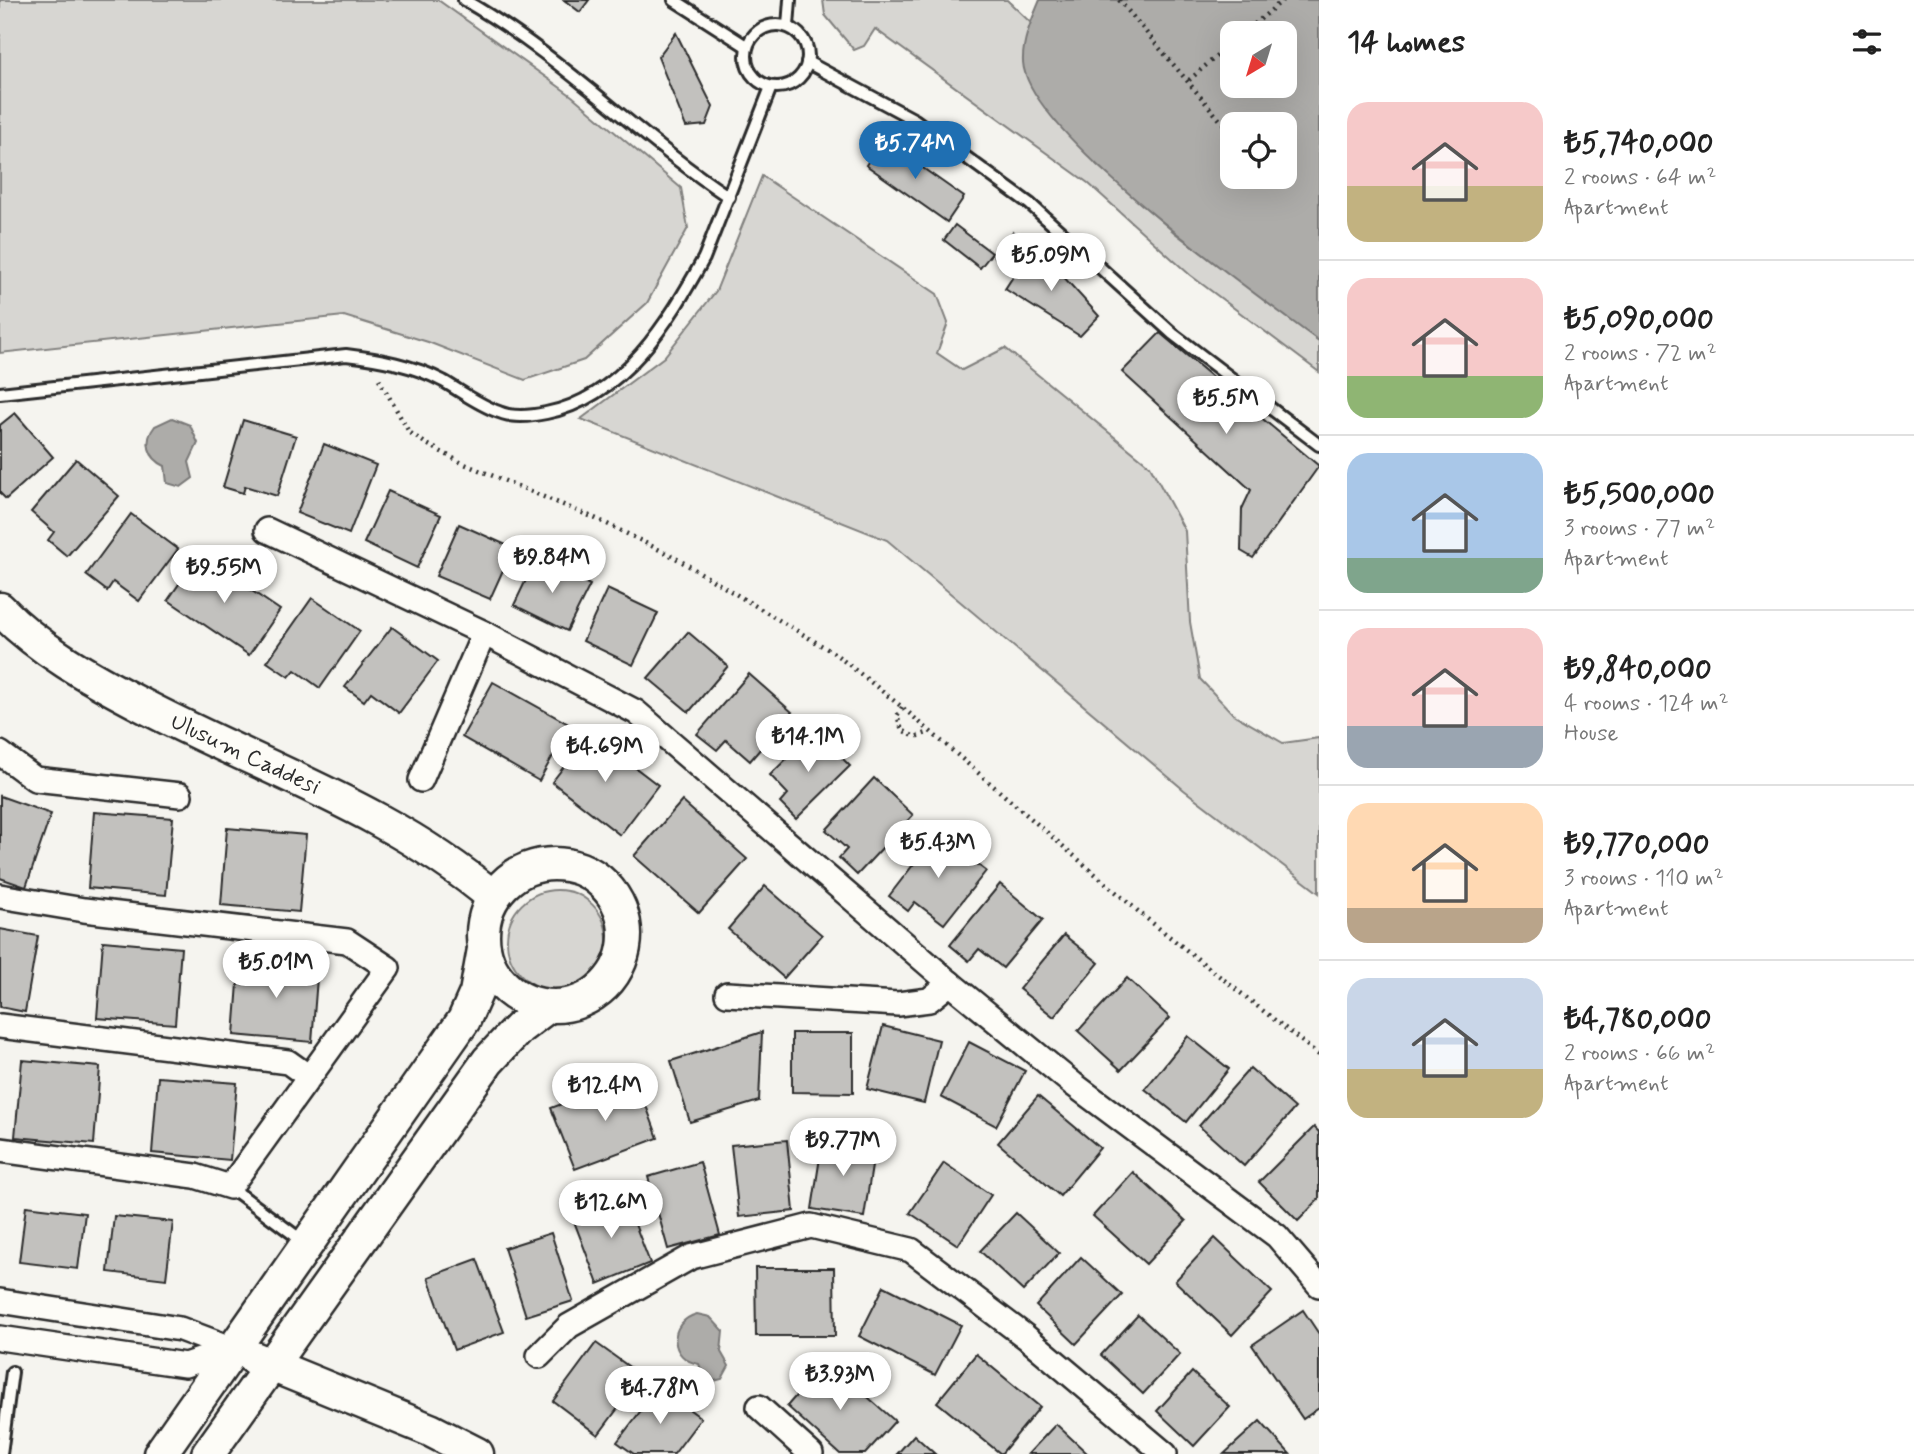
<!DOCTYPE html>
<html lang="en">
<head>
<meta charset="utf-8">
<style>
	body { margin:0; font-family:Mynerve,sans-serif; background:#f6f6f6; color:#222; height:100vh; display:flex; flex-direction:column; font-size:26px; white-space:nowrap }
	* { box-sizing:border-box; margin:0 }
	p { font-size:23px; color:#767676 }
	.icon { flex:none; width:38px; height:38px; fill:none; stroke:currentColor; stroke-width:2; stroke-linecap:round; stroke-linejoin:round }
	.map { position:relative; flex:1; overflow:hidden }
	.panel { display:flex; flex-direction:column; background:#fff; width:595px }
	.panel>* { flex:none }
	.needle { width:46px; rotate:218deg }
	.tools { position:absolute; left:1220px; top:21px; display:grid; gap:14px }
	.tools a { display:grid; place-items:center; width:77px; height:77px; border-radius:14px; background:#fff; box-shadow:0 7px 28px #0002; font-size:35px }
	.price { position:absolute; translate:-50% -60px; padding:0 16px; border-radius:24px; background:#fff; color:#222; font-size:23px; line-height:46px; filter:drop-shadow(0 2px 4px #0008) }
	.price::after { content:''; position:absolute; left:50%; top:42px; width:21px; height:16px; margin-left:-10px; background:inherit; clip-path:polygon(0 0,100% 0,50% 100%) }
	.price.current { background:#1f6fb2; color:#fff }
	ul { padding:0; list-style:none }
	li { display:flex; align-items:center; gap:21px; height:175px; padding:0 28px }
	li+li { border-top:2px solid #e0e0e0 }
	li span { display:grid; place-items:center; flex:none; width:196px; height:140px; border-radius:21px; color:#555 }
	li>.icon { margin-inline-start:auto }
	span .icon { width:84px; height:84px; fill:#fffc; stroke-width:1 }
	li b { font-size:30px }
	h2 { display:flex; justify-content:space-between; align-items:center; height:84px; padding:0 28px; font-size:30px }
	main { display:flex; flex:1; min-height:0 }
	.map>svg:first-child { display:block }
</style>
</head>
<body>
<main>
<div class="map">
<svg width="1319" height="1454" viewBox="0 0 1319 1454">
	<rect width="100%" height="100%" fill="#f5f4ef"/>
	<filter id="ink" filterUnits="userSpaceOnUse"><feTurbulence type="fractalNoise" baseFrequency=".0143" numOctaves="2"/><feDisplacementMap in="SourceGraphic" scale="14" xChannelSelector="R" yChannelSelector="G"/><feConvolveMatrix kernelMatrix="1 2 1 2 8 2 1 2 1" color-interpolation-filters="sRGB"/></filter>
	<g filter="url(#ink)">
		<g fill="#d7d6d2" stroke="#81807e" stroke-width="2">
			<path d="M0 0H438L572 96 681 188 688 228 647 303 584 360 525 380 428 342 344 316 0 353Z"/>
			<path d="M823 0H1007L1031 23 1025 45 1096 164 1175 233 1319 341V372L1190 275 1088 183 875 29 864 46 854 50 825 15Z"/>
			<path d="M762 176 937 294 948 323 937 353 962 370 1005 348 1150 466 1185 531 1190 622 1200 679 1233 714 1283 743 1319 738V893L1184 790 887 540 581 419 664 357 716 291Z"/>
			<circle cx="557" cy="940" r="50"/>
		</g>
		<g fill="#adaca9" stroke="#797877" stroke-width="2" fill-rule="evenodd">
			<path d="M1040 0H1319V341C1258 296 1027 133 1023 62 1022 41 1032 19 1040 0ZM1232 33H1284V86H1232ZM1232 124H1284V177H1232Z"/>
			<path d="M172 418 190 425 198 443 189 462 193 478 181 487 167 483 165 466C148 458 143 441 155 426Z"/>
			<path d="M697 1314 710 1317 723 1331 721 1352 729 1366 722 1379 714 1381 704 1376 699 1364C669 1360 667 1322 697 1314Z"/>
		</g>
		<g fill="#c2c1be" stroke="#2b2b2b" stroke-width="2">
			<path d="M564 0H589L580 12Z"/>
			<path d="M676 33 713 107 706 125 686 127 658 57Z"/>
			<path d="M883 140 964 197 947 222 866 165Z"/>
			<path d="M955 225 992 253 980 268 944 240Z"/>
			<path d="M1013 232 1026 243 1008 267 994 256Z"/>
			<path d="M1034 244 1099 316 1080 336 1005 289Z"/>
			<path d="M1160 333 1319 466 1253 558 1241 551 1242 509 1251 490 1122 372Z"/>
			<path d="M15 413 53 457 6 499 0 493V425Z"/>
			<path d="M243 420 296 436 277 496 245 486 243 493 223 487Z"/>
			<path d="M324 444 376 465 349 534 297 513Z"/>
			<path d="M76 459 119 496 67 556 48 540 54 532 31 512Z"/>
			<path d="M388 491 441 515 417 568 364 543Z"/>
			<path d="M131 514 178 549 139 601 113 582 107 591 86 575Z"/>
			<path d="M459 524 513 548 490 599 436 576Z"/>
			<path d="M199 555 280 610 249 655 168 600Z"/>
			<path d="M536 559 590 585 567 631 514 605Z"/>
			<path d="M607 589 658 613 633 665 583 641Z"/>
			<path d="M312 598 360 631 320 688 295 670 289 677 267 662Z"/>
			<path d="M392 627 438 661 399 713 371 692 364 701 345 687Z"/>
			<path d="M688 632 728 666 689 712 648 678Z"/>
			<path d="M749 674 792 712 750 761 726 740 717 750 697 734Z"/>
			<path d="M493 682 570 725 539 781 462 737Z"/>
			<path d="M815 731 850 766 796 819 780 803 788 794 770 775Z"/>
			<path d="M590 733 658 785 620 835 552 782Z"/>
			<path d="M874 778 913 815 857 875 839 858 847 849 826 830Z"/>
			<path d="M0 796 51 814 26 887 0 878Z"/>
			<path d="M682 801 747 859 699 913 634 856Z"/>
			<path d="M94 812 173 818 166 895 88 888Z"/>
			<path d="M227 828 306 835 299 912 221 905Z"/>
			<path d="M937 834 986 871 944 924 915 902 908 911 889 896Z"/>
			<path d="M1000 884 1043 920 1003 968 979 949 969 961 950 945Z"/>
			<path d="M765 886 822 935 784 978 728 929Z"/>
			<path d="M0 929 38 936 25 1012 0 1007Z"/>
			<path d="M1064 935 1099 963 1054 1017 1019 989Z"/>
			<path d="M103 941 181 948 175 1024 97 1018Z"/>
			<path d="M240 958 318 965 312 1042 234 1035Z"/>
			<path d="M1127 978 1170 1018 1121 1070 1078 1031Z"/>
			<path d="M883 1026 939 1040 924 1103 867 1089Z"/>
			<path d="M762 1032 759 1101 690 1122 671 1061Z"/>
			<path d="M792 1033H853V1093L792 1092Z"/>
			<path d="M1188 1036 1229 1069 1186 1122 1145 1089Z"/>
			<path d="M969 1042 1025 1071 996 1126 941 1097Z"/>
			<path d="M22 1060 100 1067 94 1144 15 1137Z"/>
			<path d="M1250 1068 1295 1108 1244 1166 1199 1126Z"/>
			<path d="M635 1076 658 1138 575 1169 551 1108Z"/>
			<path d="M158 1077 237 1083 230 1160 152 1153Z"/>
			<path d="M1038 1096 1100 1148 1060 1196 998 1143Z"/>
			<path d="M1314 1127 1319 1132V1199L1298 1221 1259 1182Z"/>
			<path d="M823 1138 875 1147 864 1217 812 1209Z"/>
			<path d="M787 1140 794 1211 739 1217 731 1145Z"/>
			<path d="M700 1162 720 1235 668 1249 648 1177Z"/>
			<path d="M944 1163 991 1195 958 1245 910 1213Z"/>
			<path d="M1133 1172 1186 1221 1146 1264 1093 1216Z"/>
			<path d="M624 1196 650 1263 598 1284 572 1216Z"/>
			<path d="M26 1206 85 1213 78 1269 19 1262Z"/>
			<path d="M1016 1213 1059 1253 1023 1291 980 1251Z"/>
			<path d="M114 1216 173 1222 166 1279 108 1272Z"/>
			<path d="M551 1233 573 1301 526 1316 504 1248Z"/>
			<path d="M1215 1238 1272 1292 1232 1335 1175 1281Z"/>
			<path d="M1081 1257 1122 1295 1076 1344 1036 1306Z"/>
			<path d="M477 1259 504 1332 454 1350 428 1277Z"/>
			<path d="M755 1268H834L835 1336H756Z"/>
			<path d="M884 1286 961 1325 935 1375 859 1336Z"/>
			<path d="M1303 1310 1319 1334V1408L1303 1419 1252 1345Z"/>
			<path d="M1138 1315 1180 1354 1143 1394 1101 1355Z"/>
			<path d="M596 1343 642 1376 598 1435 553 1401Z"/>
			<path d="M976 1354 1040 1407 1001 1454 937 1402Z"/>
			<path d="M827 1361 895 1421 865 1454H840L787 1406Z"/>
			<path d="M1192 1372 1230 1407 1194 1446 1157 1411Z"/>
			<path d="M659 1387 701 1418 674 1454H634L617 1442Z"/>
			<path d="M1260 1421 1290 1454H1224Z"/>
			<path d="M1056 1424 1088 1454H1028Z"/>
			<path d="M914 1435 935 1454H897Z"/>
		</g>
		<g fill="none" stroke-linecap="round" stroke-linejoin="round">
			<g stroke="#2b2b2b" stroke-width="16">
				<g id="lane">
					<path d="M464 0C561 55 637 136 729 197"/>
					<path d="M674 0 746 46"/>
					<circle cx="777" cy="56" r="31"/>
					<path d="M788 26 790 0"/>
					<path d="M807 62 915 120 1030 204 1173 334 1319 445"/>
					<path d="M0 393 346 355C379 359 413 365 443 381 462 392 479 405 499 412 513 418 532 416 546 413 623 398 669 321 704 258L771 87"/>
					<path d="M230 1187 304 1242"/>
					<path d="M1 1454 12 1372"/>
				</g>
			</g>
			<g stroke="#2b2b2b" stroke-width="28">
				<g id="street">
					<path d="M267 530 484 633 636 712 950 983 1073 1084 1277 1236 1319 1285"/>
					<path d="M0 753 35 779 180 795"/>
					<path d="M421 780 484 633"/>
					<path d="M0 896 84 910 347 941 388 968 230 1187 195 1176 0 1150"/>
					<path d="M727 994 898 1004 929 1000 950 983"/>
					<path d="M0 1026 288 1062 309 1077"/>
					<path d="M0 1301 180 1329 233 1349"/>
					<path d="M0 1338 185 1365 233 1349"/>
					<path d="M539 1356 569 1326 691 1257 811 1226 911 1250 1026 1337 1165 1454"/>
					<path d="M759 1407 811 1454"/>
				</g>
			</g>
			<g stroke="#2b2b2b" stroke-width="37">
				<g id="secondary">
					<path d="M0 609C38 649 92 679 140 704 259 767 389 809 493 897"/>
					<circle cx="554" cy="935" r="71"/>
					<path d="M254 1358 430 1430 477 1454"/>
					<path d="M160 1454 464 1020 476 993 484 949"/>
					<path d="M208 1454 488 1061 519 1028 547 1007"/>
				</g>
			</g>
			<g stroke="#2b2b2b" stroke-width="4.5" stroke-dasharray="2 5" stroke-linecap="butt">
				<path d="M1119 0 1226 127"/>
				<path d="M1244 33 1283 0"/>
				<path d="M1189 80 1232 43"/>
				<path d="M379 379 409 432 425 443 462 463 597 519 674 557 834 653 902 707 1146 918 1319 1055"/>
				<path d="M902 707 897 716 902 730 915 737 930 732"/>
			</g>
			<use href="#lane" stroke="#fdfcf7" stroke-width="10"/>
			<use href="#street" stroke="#fdfcf7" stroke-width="23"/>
			<use href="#secondary" stroke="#fdfcf7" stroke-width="32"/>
		</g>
	</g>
	<g text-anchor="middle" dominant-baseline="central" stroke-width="5" stroke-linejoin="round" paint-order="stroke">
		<g font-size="23" fill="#2b2b2b" stroke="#fdfcf7">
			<text transform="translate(245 755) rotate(25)">Ulusum Caddesi</text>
		</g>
	</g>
</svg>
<div class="tools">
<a><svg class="needle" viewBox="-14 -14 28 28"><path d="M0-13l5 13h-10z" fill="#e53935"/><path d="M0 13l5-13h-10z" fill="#767676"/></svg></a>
<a><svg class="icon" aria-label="locate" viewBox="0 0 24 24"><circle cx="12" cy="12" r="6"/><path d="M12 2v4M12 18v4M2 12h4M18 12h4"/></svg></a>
</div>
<b class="price current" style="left:915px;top:181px">₺5.74M</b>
<b class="price" style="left:1051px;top:293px">₺5.09M</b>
<b class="price" style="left:1226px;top:436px">₺5.5M</b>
<b class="price" style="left:552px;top:595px">₺9.84M</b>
<b class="price" style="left:224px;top:605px">₺9.55M</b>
<b class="price" style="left:808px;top:774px">₺14.1M</b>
<b class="price" style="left:605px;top:784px">₺4.69M</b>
<b class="price" style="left:938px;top:880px">₺5.43M</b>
<b class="price" style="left:276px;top:1000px">₺5.01M</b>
<b class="price" style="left:605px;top:1123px">₺12.4M</b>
<b class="price" style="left:843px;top:1178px">₺9.77M</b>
<b class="price" style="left:611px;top:1240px">₺12.6M</b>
<b class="price" style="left:840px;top:1412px">₺3.93M</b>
<b class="price" style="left:660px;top:1426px">₺4.78M</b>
</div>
<section class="panel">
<h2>14 homes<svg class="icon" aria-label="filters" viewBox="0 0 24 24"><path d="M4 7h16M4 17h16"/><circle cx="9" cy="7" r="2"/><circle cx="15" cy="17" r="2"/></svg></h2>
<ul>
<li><span style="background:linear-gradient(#f6c9c9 60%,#c2b280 0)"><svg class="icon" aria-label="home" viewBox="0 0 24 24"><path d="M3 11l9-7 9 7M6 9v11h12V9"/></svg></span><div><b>₺5,740,000</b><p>2 rooms · 64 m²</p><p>Apartment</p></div></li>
<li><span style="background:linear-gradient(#f6c9c9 70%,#8fb573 0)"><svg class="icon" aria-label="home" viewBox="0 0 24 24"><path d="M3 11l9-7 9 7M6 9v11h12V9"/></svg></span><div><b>₺5,090,000</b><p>2 rooms · 72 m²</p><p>Apartment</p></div></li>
<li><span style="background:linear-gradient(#a9c7e8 75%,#7fa58c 0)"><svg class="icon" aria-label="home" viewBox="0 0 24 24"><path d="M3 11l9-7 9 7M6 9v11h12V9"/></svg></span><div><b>₺5,500,000</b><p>3 rooms · 77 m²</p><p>Apartment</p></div></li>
<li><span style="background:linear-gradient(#f6c9c9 70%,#9aa5b1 0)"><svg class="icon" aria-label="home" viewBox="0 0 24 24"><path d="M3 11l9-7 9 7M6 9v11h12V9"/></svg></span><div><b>₺9,840,000</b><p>4 rooms · 124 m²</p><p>House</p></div></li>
<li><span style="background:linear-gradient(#ffd9b3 75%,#b9a48a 0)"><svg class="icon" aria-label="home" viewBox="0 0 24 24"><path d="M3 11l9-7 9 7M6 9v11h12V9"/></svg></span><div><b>₺9,770,000</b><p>3 rooms · 110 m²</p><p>Apartment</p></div></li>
<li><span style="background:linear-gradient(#c9d6e8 65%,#c2b280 0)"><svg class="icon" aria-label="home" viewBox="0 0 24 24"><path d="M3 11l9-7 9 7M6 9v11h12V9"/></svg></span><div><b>₺4,780,000</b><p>2 rooms · 66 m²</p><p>Apartment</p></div></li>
</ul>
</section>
</main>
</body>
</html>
